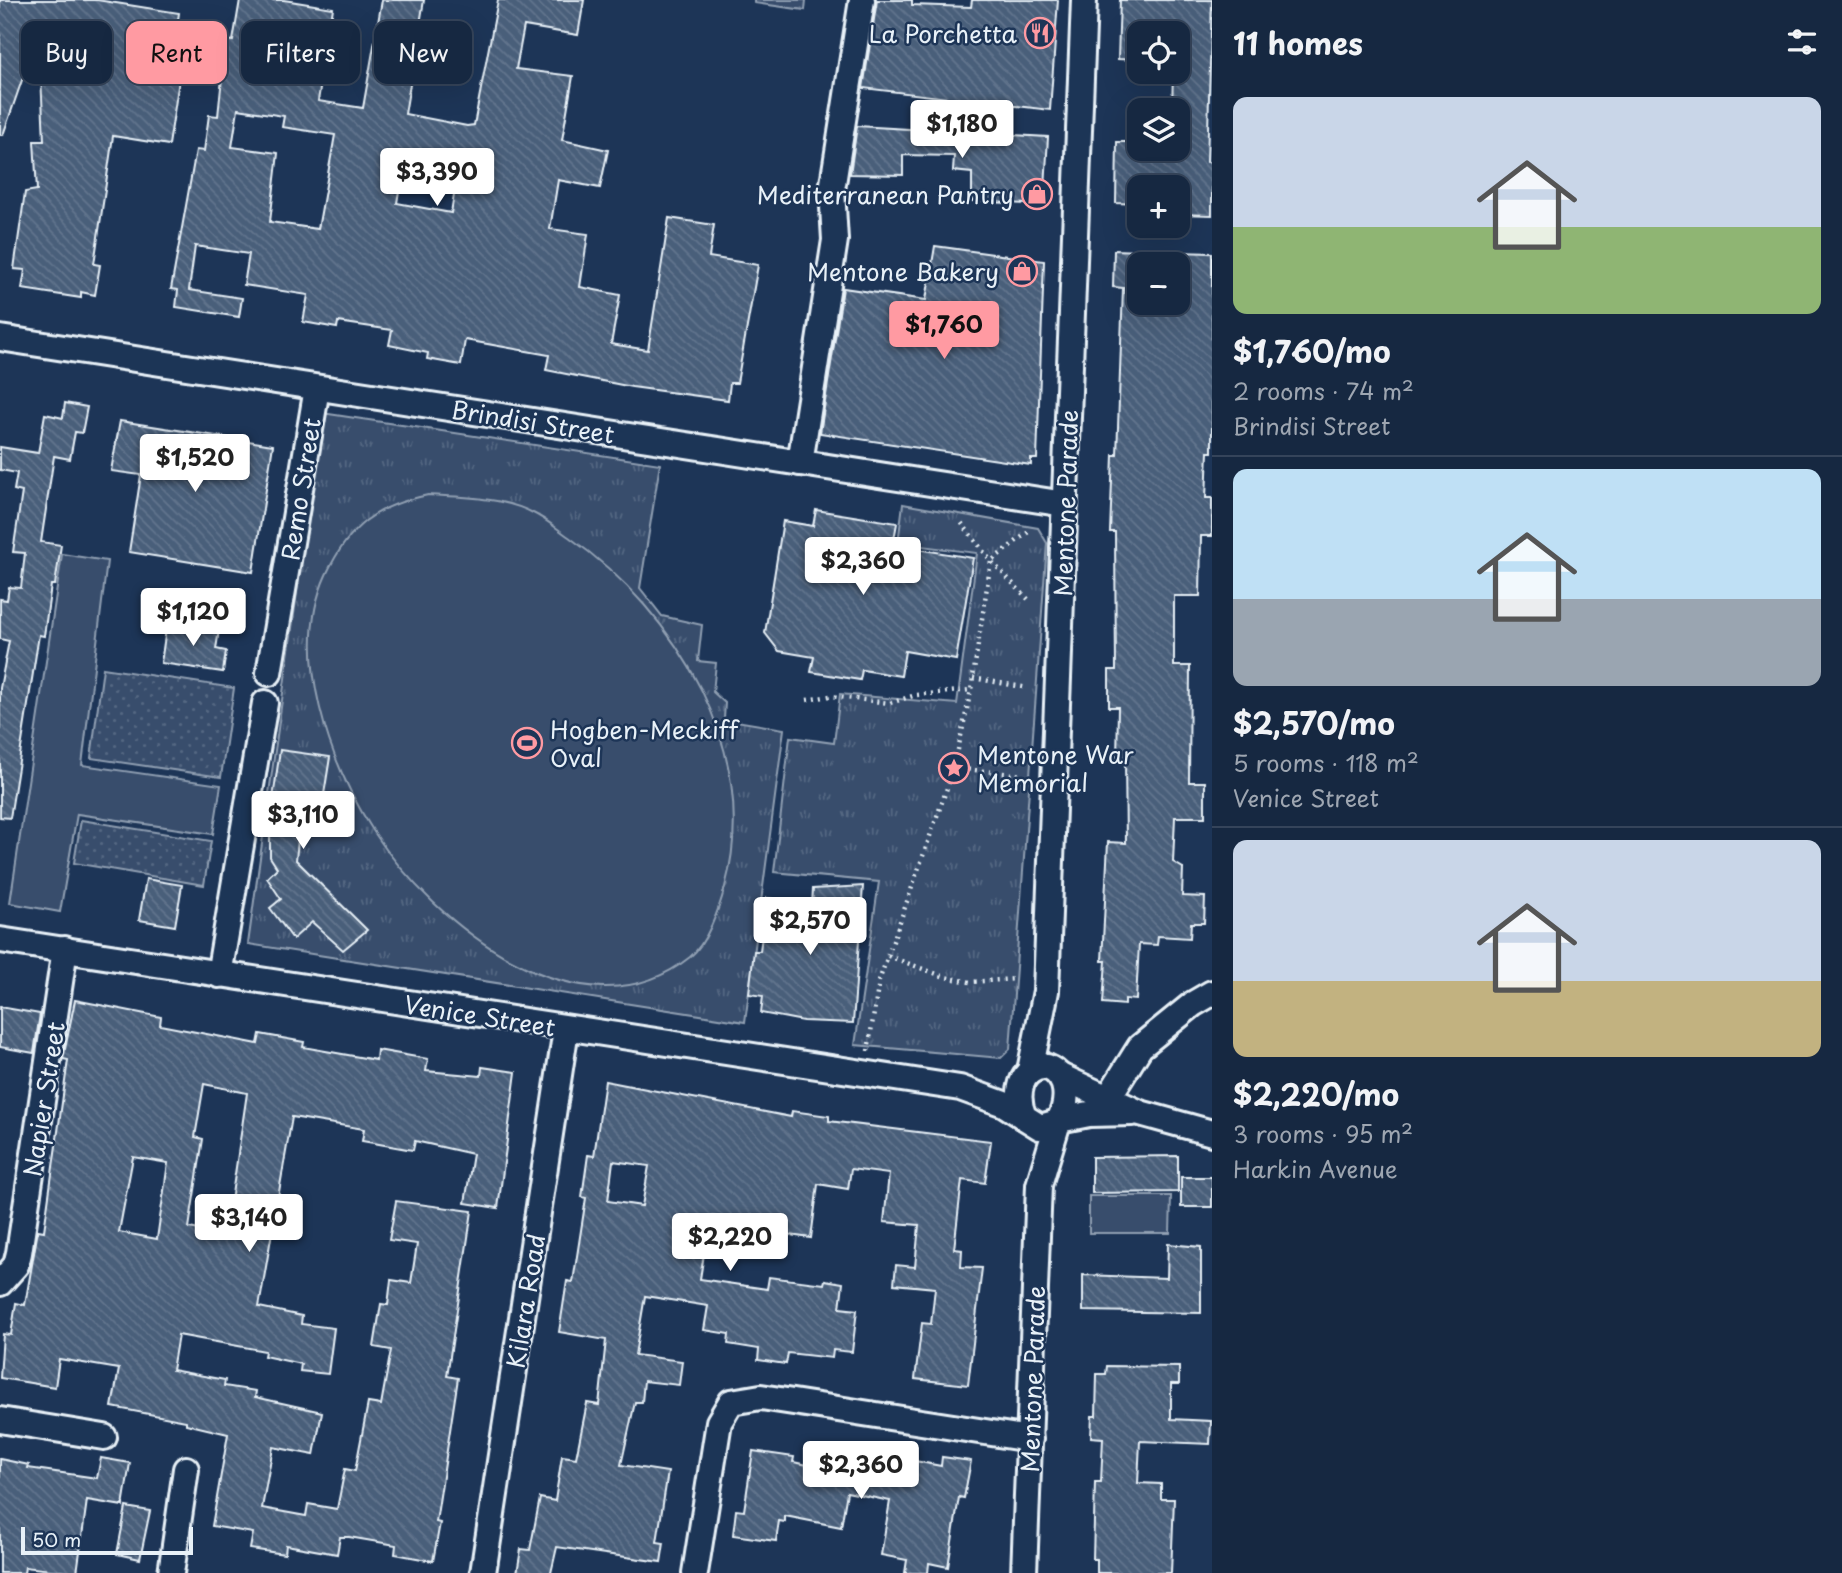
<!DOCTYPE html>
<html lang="en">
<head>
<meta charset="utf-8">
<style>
	body { margin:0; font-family:"Playpen Sans",sans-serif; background:#23344c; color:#f1f3f6; height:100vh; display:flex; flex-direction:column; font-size:26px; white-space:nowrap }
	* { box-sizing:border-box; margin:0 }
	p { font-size:23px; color:#9ea6b1 }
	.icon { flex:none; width:38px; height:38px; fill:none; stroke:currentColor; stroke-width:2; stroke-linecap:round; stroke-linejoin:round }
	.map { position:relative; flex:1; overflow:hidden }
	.panel { display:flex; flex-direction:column; background:#162841; width:630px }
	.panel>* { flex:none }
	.guide { position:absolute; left:21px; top:21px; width:665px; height:63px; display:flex; gap:14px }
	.fabs { position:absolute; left:1127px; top:21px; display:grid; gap:14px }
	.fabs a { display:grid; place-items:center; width:63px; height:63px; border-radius:14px; background:#162841; box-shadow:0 7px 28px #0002,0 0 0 2px #35445a; font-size:35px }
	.scale { position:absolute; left:21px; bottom:18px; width:172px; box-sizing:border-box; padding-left:7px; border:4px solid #e8f1f8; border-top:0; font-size:19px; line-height:24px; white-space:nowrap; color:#e8f1f8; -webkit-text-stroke:5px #1d3557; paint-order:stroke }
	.price { position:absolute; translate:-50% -60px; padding:0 16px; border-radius:7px; background:#fff; color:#222; font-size:23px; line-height:46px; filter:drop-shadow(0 2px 4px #0008) }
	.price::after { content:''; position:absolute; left:50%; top:42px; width:21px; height:16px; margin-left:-10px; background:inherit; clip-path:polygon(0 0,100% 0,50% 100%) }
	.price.on { background:#ff9aa2; color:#111 }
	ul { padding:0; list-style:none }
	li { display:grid; align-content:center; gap:14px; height:371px; padding:0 21px }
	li+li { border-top:2px solid #35445a }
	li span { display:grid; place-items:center; height:217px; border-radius:14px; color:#555 }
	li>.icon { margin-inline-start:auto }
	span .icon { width:126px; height:126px; fill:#fffc; stroke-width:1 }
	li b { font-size:30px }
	h2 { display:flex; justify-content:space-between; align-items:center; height:84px; padding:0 21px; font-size:30px }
	.pill { padding:0 24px; border-radius:14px; background:#162841; box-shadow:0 7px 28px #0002,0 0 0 2px #35445a; font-size:24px; line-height:63px }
	.pill.on { background:#ff9aa2; color:#111 }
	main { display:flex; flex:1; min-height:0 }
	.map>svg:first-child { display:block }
</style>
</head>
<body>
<main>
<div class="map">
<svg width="1212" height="1573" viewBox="0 0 1212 1573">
	<defs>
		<pattern id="grass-dots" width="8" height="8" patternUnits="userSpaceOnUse" patternTransform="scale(1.75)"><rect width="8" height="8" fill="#374d6c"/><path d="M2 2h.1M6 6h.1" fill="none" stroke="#546782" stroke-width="1.8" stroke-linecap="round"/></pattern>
		<pattern id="park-tufts" width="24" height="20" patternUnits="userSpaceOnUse" patternTransform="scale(1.75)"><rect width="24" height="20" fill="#374d6c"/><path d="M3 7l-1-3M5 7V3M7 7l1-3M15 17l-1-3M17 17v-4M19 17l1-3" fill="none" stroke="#546782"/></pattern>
		<pattern id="building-back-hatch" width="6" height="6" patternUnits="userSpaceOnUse" patternTransform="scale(1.75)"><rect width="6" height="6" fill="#495e7a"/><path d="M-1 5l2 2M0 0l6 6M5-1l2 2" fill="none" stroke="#63768e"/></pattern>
	</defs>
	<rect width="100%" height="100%" fill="#1d3557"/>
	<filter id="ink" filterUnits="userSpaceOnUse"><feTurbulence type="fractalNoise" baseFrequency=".0143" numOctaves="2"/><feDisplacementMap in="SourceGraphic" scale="14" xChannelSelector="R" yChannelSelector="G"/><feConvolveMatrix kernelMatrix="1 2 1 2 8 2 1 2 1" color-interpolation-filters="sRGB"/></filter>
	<g filter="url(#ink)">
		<g fill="url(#grass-dots)" stroke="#909fb2" stroke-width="2">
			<path d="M103 668 234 688 221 777 91 758Z"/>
			<path d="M81 820 211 841 204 885 74 863Z"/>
		</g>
		<g fill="url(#park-tufts)" stroke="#909fb2" stroke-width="2">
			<path d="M754 0H806L805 10 754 3Z"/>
			<path d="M322 413 660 464 640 588 662 616 702 625 698 661 716 663 713 692 725 703 724 719 784 729 745 1022 248 944Z"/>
			<path d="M903 504 1038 528 1047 543 1010 1049 1001 1058 855 1045 879 882 774 872 790 737 834 743 840 694 957 704 977 553 898 543Z"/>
		</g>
		<g fill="#374d6c" stroke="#909fb2" stroke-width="2">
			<path d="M428 495C461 497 503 497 533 513 546 519 557 529 569 537 677 613 762 752 725 887 719 909 707 943 690 957 582 1044 433 923 374 832 329 763 290 653 326 575 349 526 375 506 428 495Z"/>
			<path d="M62 554 107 561 82 765 221 785 213 834 77 814 60 912 10 903Z"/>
			<path d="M1089 1196H1171L1170 1233H1089Z"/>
		</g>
		<g fill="url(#building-back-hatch)" stroke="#e8f1f8" stroke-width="2" fill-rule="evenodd">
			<path d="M0 0H97L179 13 176 33 186 35 169 145 113 136 94 264 100 265 95 295 81 292V298L22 289 25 270 14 269 25 192 37 190 34 141H44L39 31 3 135H0Z"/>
			<path d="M240 0H284L333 8 318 101 363 108 382 0H424L405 114 467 126 474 125 498 0H584L578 35 524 26 516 69 573 76 562 140 608 150 600 188 558 180 550 229 588 234 580 287 620 295 611 344 648 350 669 218 714 225 709 257 758 265 737 383H730L728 400 632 387 546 370 549 355 465 340 461 365 427 359 428 353 389 345 392 330 338 322 337 328 303 322 308 295 244 285 249 254 195 246 189 290 242 298 239 317 176 307 178 290 171 289 196 150 204 151 209 115 218 116 226 40 233 41ZM238 109 284 116 282 127 335 135 318 229 270 222 278 153 232 147ZM403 167 457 176 451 213 397 203Z"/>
			<path d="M877 0H912V5L971 7 972 0H1058L1050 110 863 88Z"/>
			<path d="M1120 0H1212L1207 162 1212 163V215L1178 214V187H1139V204L1116 203 1117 142H1139V149H1178V110H1172L1173 72H1178V33H1139V60L1118 59Z"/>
			<path d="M857 126 1048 137 1044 205 972 201V173L953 171 954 156 903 155V175L850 174Z"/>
			<path d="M935 246 1044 261 1037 459H1031V465L820 433 843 288 926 300Z"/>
			<path d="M1114 250 1139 251V303L1178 304V252L1212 253V452H1208L1206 498H1212V536H1201L1200 596H1174V666H1190L1189 782H1205V817H1175L1173 862 1183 868 1182 896 1205 897 1204 923H1191L1190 938 1158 936 1157 945 1139 944 1136 1000 1125 999V1005L1103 1003 1106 961H1102L1108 842 1126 843 1125 762H1117L1118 707H1109V670H1116L1115 532H1110L1113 455H1117L1123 288 1113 287Z"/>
			<path d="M65 403 87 407 82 433 75 432 70 459 54 456 41 542 61 545 55 585H51L44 636 39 635 10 818 0 817V688L9 641 0 639V599L7 600 9 587 21 588 25 553 13 552 22 492 14 490 17 473 0 470V447L38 453 45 414 63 418Z"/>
			<path d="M120 421 273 445 253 572 129 552 141 475 111 471Z"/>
			<path d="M816 510 897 523 893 545 973 558 956 660 905 651 901 676 862 670 860 680 811 672 814 657 779 651 765 633 783 521 813 526Z"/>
			<path d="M167 622 219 630 216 649 226 651 223 672 161 663Z"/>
			<path d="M280 750 330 757 318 832 299 830 296 860 367 930 343 950 312 922 293 939 270 908 281 899 267 878 277 868 270 857V819Z"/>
			<path d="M146 879 182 885 175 926 139 920Z"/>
			<path d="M863 886 853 1023 803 1021 761 1013 763 996 749 994 754 951H760L767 898 812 904 813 889Z"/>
			<path d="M75 1000 161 1017 160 1025 258 1044 260 1034 304 1042 303 1047 376 1060 377 1050 428 1059 426 1071 481 1076 482 1067 516 1072 498 1208 465 1203 473 1154 415 1141 413 1150 362 1141 364 1129 292 1117 259 1307 302 1316 301 1324 334 1328 328 1374 300 1371 301 1364 264 1356 265 1351 178 1335 172 1370 225 1380 224 1386 256 1391 255 1397 322 1412 314 1455 273 1447 262 1508 306 1516 308 1504 337 1509 345 1469 355 1471 368 1403 381 1405 391 1350 374 1347 381 1304 388 1305 391 1280 411 1283 417 1244 389 1240 396 1201 472 1211 447 1376 458 1378 436 1522 440 1523 433 1561 395 1554 396 1545 349 1537H340L337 1554 286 1545 285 1554 250 1549 253 1533 212 1526 228 1434 186 1424V1421L112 1407 119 1369 59 1359 55 1387 0 1378 3 1334 11 1335 16 1303 25 1305 38 1230 44 1231 68 1060 63 1059ZM204 1084 247 1093 226 1235 189 1228 203 1139 195 1137ZM133 1157 168 1163 157 1239 119 1232Z"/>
			<path d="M0 1007 40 1014 34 1053 0 1047Z"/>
			<path d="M605 1081 791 1117 792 1111 829 1116V1121L991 1141 985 1183 962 1180 954 1249 962 1250 961 1267 982 1268 968 1385 915 1379 922 1323 931 1324 935 1288 894 1284 896 1265 915 1267 919 1225 884 1222 889 1174 851 1169 848 1189 818 1184 811 1238 775 1233 776 1224 710 1216 700 1279 767 1289 769 1277 824 1284 825 1280 843 1283 840 1308 857 1310 852 1352 833 1350 832 1358 788 1353 786 1364 758 1360 759 1349 728 1344 729 1334 704 1330 708 1306 645 1296 635 1355 682 1361 679 1385 644 1381 642 1402H635L621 1465 668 1472 657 1542 664 1543 661 1562 557 1547 551 1573H517L521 1549 530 1550 540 1498 555 1501 562 1456 576 1458 587 1403 599 1405 606 1340 559 1332 567 1281 573 1282 586 1198 582 1197 588 1155 594 1156ZM613 1161 649 1166 642 1206 608 1201Z"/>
			<path d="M1178 1156V1192L1092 1193V1157Z"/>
			<rect x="1181" y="1177" width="31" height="30"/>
			<path d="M1168 1244 1201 1247V1313L1083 1311V1275L1167 1278Z"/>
			<path d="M1107 1366 1179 1367V1384H1171V1419L1211 1421 1210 1444 1140 1441 1138 1483 1161 1484V1499H1174L1171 1573H1097V1559H1093L1095 1482H1101L1103 1438 1091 1437 1092 1416H1096L1097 1374H1106Z"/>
			<path d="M753 1451 794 1457 793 1462 858 1475 863 1451 941 1466 942 1457 971 1461 964 1498 959 1497 948 1567 929 1563 928 1573H905L907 1560 881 1555 890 1501 847 1492 841 1527 785 1516V1522L779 1521 776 1541 733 1535 736 1510 744 1511Z"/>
			<path d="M101 1458 130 1463 123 1506 87 1500 77 1573 25 1567 24 1573H0V1459L29 1465 28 1468 97 1478Z"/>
			<path d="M126 1507 150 1511 140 1559 117 1554Z"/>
		</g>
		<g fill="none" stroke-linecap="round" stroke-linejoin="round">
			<g stroke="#e8f1f8" stroke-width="30">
				<g id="minor">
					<path d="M0 338 1065 504"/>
					<path d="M800 463 835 240 832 190 862 0"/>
					<path d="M269 673 317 388"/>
					<path d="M0 940 960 1088 1004 1104 1024 1117"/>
					<path d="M219 975 265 703"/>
					<path d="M1047 1067C1070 1076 1069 1103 1058 1122L1040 1127 1024 1117C1015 1097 1019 1065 1047 1067Z"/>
					<path d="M1030 1071 1046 991 1084 0"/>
					<path d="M1060 1076 1140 1113 1212 1133"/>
					<path d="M1108 1098 1140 1047 1193 1004 1212 993"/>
					<path d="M1059 1120 1089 1114 1132 1113"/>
					<path d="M0 1283 16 1265 19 1253 65 949"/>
					<path d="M0 1420 104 1437"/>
					<path d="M171 1573 186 1469"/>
					<path d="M483 1573 566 1029"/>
					<path d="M695 1573 719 1422 731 1402 761 1397 1030 1439"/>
					<path d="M1024 1573 1039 1185 1058 1122"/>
				</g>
			</g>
			<g stroke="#e8f1f8" stroke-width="4.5" stroke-dasharray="2 5" stroke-linecap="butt">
				<path d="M1028 599 991 561 1031 530"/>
				<path d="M973 678 1028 688"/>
				<path d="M807 700 830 696 890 703 916 695 971 690"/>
				<path d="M954 768 1023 775"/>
				<path d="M888 956 945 977 970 982 1016 979"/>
				<path d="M868 1051 879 981 954 768 971 690 991 561 960 521"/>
			</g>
			<use href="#minor" stroke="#1d3557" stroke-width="24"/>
		</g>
	</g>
	<defs>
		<g id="restaurant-ring" transform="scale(1.575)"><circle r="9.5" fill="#1d3557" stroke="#ff9aa2" stroke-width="1.5"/><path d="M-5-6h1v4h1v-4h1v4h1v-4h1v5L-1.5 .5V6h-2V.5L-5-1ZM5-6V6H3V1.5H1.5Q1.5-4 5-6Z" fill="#ff9aa2"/></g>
		<g id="shop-ring" transform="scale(1.575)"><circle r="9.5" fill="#1d3557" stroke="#ff9aa2" stroke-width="1.5"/><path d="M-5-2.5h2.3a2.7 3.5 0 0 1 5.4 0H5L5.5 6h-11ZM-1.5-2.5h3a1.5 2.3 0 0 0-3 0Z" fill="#ff9aa2"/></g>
		<g id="stadium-ring" transform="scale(1.575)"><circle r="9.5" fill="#1d3557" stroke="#ff9aa2" stroke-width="1.5"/><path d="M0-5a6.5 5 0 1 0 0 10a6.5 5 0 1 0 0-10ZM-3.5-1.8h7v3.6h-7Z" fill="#ff9aa2"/></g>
		<g id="sight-ring" transform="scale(1.575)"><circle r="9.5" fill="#1d3557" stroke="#ff9aa2" stroke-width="1.5"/><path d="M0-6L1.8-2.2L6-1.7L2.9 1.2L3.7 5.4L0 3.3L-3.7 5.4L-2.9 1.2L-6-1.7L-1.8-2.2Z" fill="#ff9aa2"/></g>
	</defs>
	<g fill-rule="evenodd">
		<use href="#restaurant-ring" x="1040" y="33"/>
		<use href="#shop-ring" x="1037" y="194"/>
		<use href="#shop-ring" x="1022" y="271"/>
		<use href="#stadium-ring" x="527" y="743"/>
		<use href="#sight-ring" x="954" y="768"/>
	</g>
	<g text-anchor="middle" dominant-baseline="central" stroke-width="5" stroke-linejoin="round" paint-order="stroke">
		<g font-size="24" fill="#e8f1f8" stroke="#1d3557" text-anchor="end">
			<text x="1017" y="33">La Porchetta</text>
			<text x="1014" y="194">Mediterranean Pantry</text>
			<text x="999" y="271">Mentone Bakery</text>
			<text x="550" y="729" text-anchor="start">Hogben-Meckiff<tspan x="550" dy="28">Oval</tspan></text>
			<text x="977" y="754" text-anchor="start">Mentone War<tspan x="977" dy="28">Memorial</tspan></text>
		</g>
		<g font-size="24" fill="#e8f1f8" stroke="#1d3557">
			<text transform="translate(533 421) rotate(9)">Brindisi Street</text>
			<text transform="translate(300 489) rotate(-81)">Remo Street</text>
			<text transform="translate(1065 503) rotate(-88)">Mentone Parade</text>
			<text transform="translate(480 1015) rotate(9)">Venice Street</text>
			<text transform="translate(43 1099) rotate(-81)">Napier Street</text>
			<text transform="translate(525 1301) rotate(-81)">Kilara Road</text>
			<text transform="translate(1032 1379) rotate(-88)">Mentone Parade</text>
		</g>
	</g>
</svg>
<div class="fabs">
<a><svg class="icon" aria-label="locate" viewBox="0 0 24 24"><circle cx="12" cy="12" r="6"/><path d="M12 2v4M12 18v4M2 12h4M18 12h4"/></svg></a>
<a><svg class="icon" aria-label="layers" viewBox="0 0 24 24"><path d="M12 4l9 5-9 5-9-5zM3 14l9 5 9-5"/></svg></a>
<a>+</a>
<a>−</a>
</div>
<div class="scale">50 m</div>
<b class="price" style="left:962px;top:160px">$1,180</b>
<b class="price" style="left:437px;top:208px">$3,390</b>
<b class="price on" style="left:944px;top:361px">$1,760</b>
<b class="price" style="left:195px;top:494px">$1,520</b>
<b class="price" style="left:863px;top:597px">$2,360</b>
<b class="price" style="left:193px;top:648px">$1,120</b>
<b class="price" style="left:303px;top:851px">$3,110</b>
<b class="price" style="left:810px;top:957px">$2,570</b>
<b class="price" style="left:249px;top:1254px">$3,140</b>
<b class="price" style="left:730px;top:1273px">$2,220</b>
<b class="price" style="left:861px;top:1501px">$2,360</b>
<div class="guide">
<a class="pill">Buy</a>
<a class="pill on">Rent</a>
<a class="pill">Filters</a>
<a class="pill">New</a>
</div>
</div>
<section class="panel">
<h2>11 homes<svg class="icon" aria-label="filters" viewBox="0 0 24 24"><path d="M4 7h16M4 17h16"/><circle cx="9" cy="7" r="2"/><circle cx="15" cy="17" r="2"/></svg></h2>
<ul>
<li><span style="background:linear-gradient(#c9d6e8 60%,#8fb573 0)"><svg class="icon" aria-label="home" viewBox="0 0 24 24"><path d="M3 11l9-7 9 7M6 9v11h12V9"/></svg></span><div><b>$1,760/mo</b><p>2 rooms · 74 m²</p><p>Brindisi Street</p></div></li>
<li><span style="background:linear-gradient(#bfe0f5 60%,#9aa5b1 0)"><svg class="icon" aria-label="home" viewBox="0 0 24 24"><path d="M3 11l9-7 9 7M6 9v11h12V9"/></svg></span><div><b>$2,570/mo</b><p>5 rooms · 118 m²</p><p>Venice Street</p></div></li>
<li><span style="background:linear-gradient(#c9d6e8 65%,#c2b280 0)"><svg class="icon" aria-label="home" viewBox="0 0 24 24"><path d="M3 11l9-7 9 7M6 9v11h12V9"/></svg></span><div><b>$2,220/mo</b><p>3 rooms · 95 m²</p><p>Harkin Avenue</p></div></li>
</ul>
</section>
</main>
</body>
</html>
